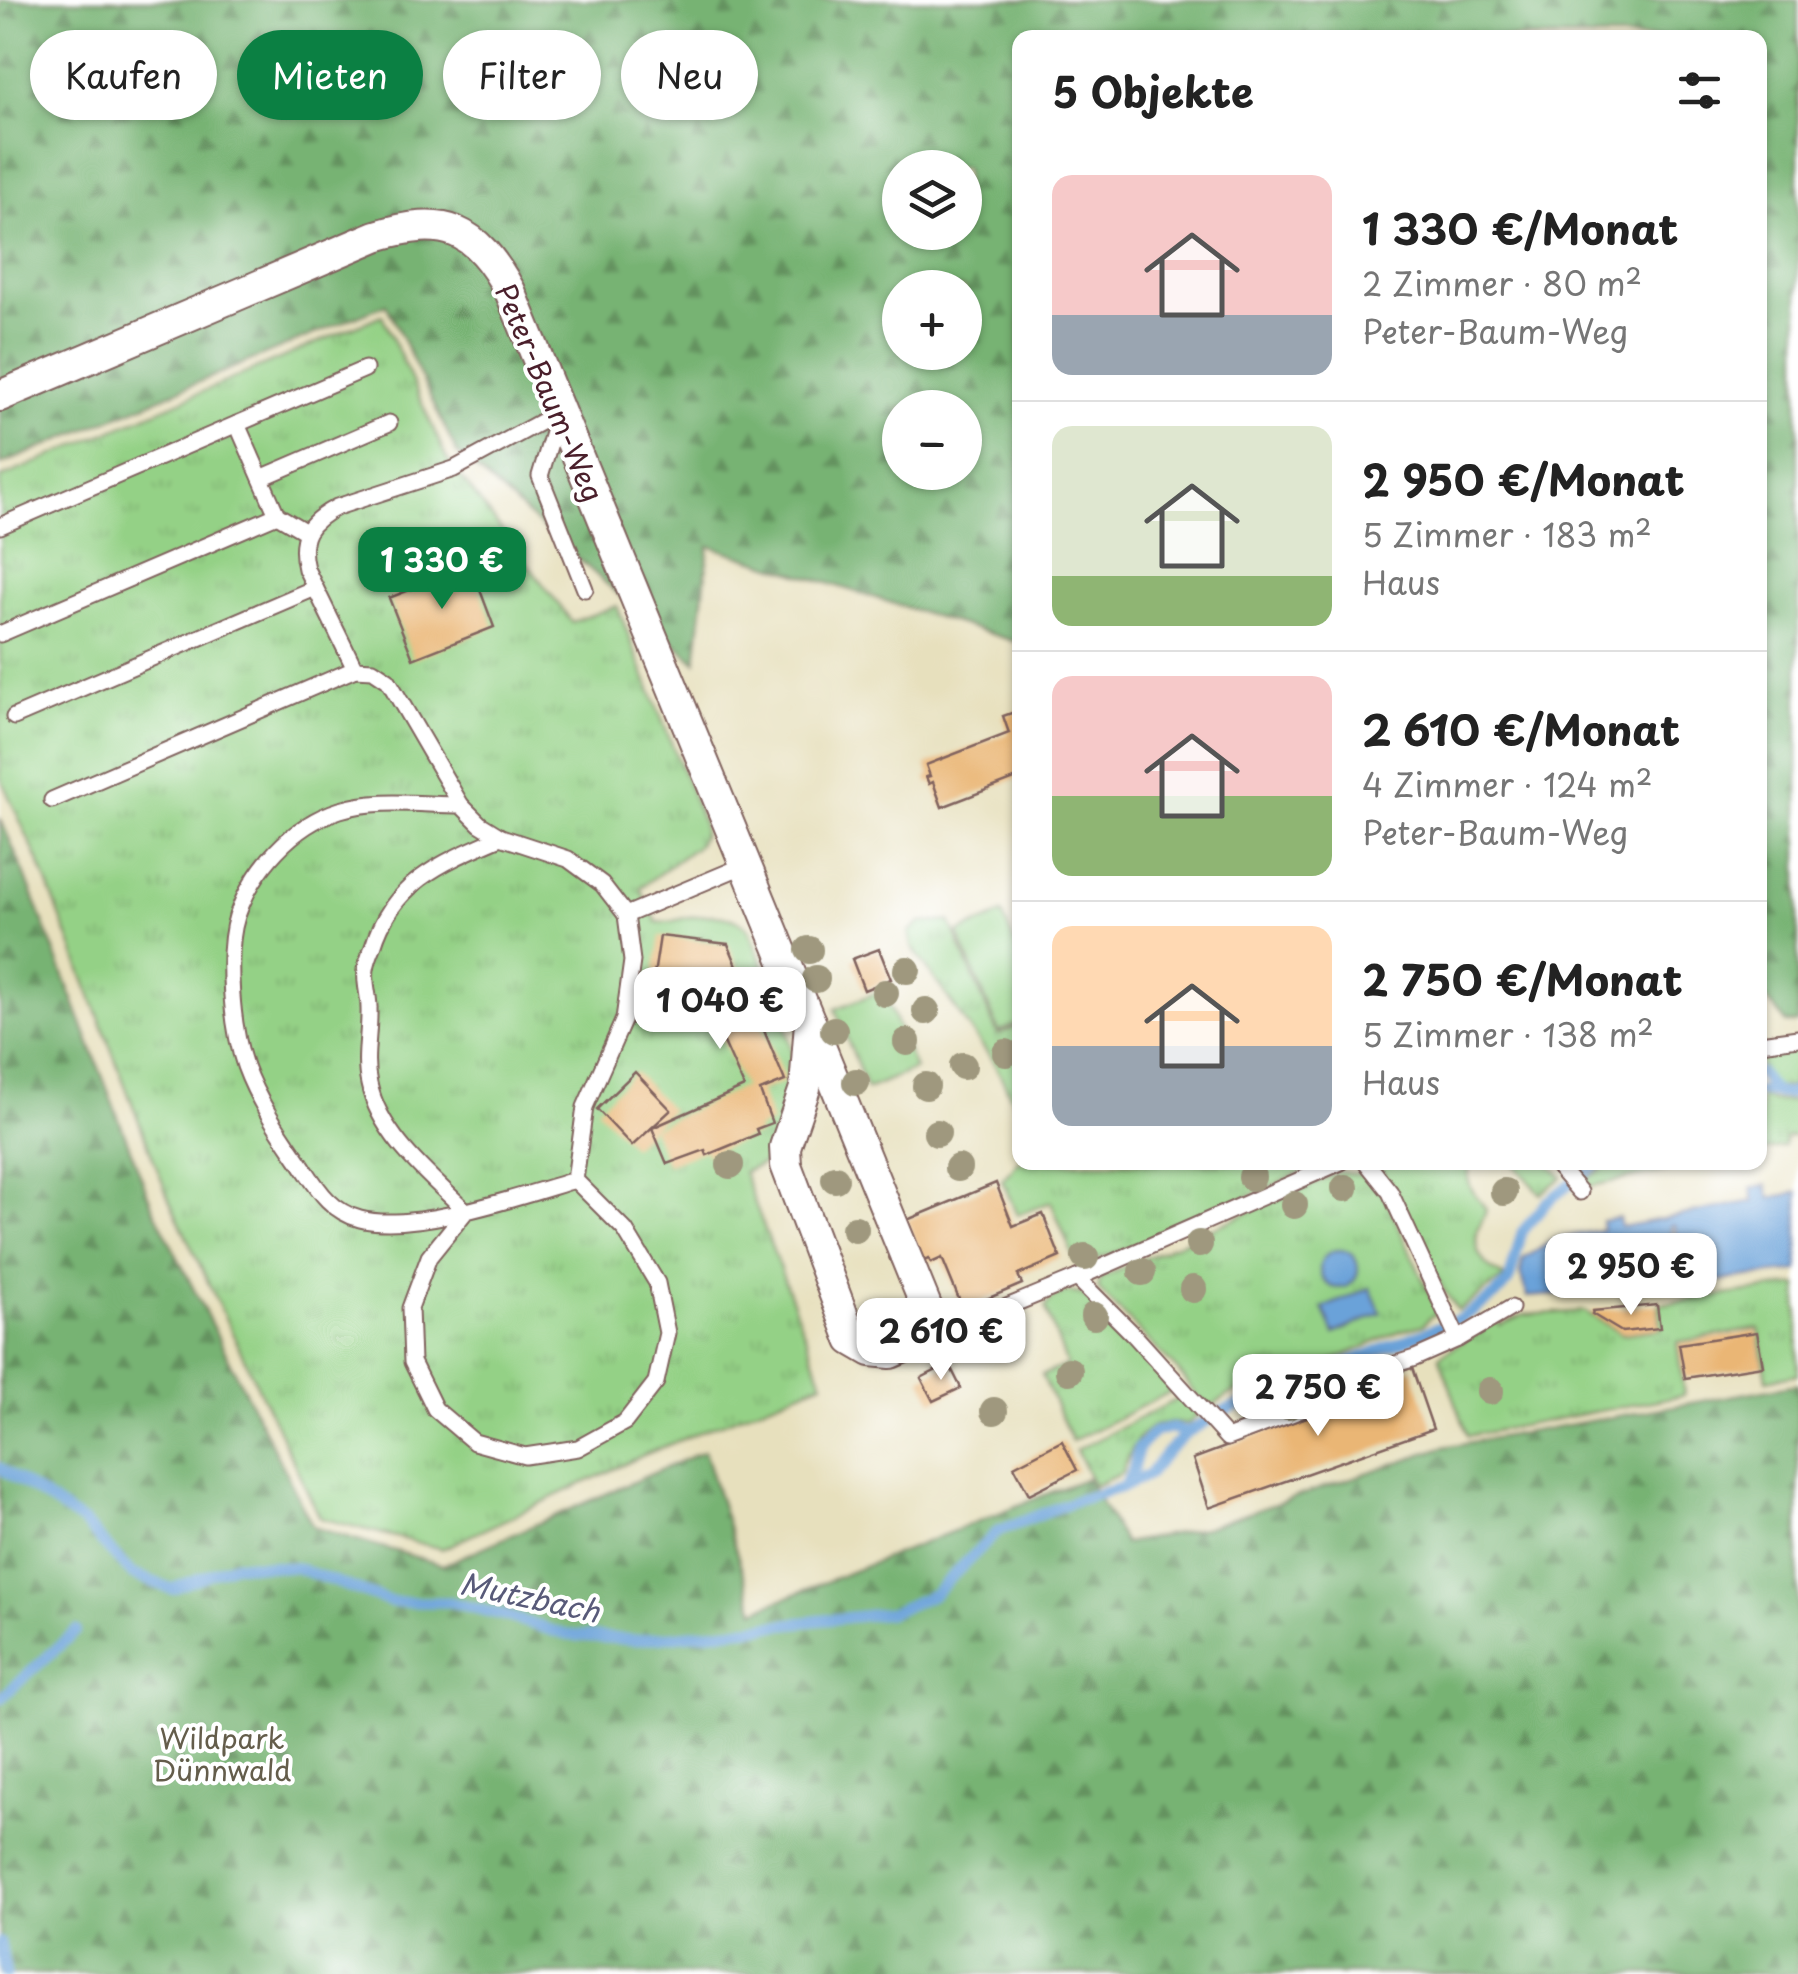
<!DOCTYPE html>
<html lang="de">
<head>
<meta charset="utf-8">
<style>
	body { margin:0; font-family:"Playpen Sans",sans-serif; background:#f6f6f6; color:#222; height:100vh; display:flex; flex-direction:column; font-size:38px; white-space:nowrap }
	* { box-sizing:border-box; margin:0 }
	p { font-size:32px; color:#767676 }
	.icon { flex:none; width:55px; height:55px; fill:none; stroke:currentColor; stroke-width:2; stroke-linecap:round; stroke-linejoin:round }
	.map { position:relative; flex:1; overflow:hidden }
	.side { position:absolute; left:1012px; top:30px; width:755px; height:1140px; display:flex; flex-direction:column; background:#fff; border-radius:20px; box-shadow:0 2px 8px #0004 }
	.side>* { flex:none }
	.banner { position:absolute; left:30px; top:30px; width:832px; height:90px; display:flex; gap:20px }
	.controls { position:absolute; left:882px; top:150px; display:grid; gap:20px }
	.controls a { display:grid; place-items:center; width:100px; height:100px; border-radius:50%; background:#fff; box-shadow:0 2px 8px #0004; font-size:50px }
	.price { position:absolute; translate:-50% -85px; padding:0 22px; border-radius:20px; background:#fff; color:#222; font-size:32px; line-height:65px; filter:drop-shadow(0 2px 5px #0008) }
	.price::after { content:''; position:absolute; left:50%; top:60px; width:30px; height:22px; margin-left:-15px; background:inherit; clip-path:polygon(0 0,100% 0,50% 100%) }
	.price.on { background:#0b8043; color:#fff }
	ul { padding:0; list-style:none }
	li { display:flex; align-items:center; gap:30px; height:250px; padding:0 40px }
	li+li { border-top:2px solid #e0e0e0 }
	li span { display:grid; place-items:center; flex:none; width:280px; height:200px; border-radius:20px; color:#555 }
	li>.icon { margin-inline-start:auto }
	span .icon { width:120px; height:120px; fill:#fffc; stroke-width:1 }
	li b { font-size:42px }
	h2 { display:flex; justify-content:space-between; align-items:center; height:120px; padding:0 40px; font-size:42px }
	.chip { padding:0 35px; border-radius:45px; background:#fff; box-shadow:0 2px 8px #0004; font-size:35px; line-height:90px }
	.chip.on { background:#0b8043; color:#fff }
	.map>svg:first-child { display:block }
</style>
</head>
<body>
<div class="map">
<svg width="1798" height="1974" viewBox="0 0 1798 1974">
	<defs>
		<pattern id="grass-tufts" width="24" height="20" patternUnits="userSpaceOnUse" patternTransform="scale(2.5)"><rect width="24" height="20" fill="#94d186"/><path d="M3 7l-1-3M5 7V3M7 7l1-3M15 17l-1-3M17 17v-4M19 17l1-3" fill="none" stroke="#81b374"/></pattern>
		<pattern id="forest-firs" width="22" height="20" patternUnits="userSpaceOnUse" patternTransform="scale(2.5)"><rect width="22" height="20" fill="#77b373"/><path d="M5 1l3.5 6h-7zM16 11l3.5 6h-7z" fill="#64915f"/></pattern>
	</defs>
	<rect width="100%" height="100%" fill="#fff"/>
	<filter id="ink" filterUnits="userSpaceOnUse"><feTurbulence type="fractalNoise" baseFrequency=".01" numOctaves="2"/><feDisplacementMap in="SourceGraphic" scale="20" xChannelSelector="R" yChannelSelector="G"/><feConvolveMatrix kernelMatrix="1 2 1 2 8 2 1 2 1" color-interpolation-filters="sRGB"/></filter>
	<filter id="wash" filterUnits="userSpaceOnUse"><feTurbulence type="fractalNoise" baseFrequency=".0048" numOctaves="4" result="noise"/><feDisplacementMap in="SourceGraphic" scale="40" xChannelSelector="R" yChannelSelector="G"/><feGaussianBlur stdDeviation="2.25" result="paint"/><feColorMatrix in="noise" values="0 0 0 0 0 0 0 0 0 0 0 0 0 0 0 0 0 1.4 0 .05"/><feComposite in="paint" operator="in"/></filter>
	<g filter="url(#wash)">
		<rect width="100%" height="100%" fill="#e7e0bd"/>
		<g fill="url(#grass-tufts)" stroke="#6f7858" stroke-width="2.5">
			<path d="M382 315 447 459 572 622 617 606 703 823V834L698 845 640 888 657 922C669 924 677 919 689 917 711 914 735 912 749 930 765 973 799 1042 794 1087 791 1106 776 1141 769 1161L743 1172 823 1382 646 1454 442 1549 320 1518 170 1202 42 869 0 777V478Z"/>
			<path d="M950 921 998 1035 1020 1026V1114L994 1063 912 947 909 933 920 923Z"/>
			<path d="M1798 1045V1071L1794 1075 1793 1084 1789 1087 1776 1088 1760 1066V1050Z"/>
			<path d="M1760 1097 1774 1101H1798V1136L1786 1138 1784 1146 1760 1152Z"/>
			<path d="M1020 1160V1162L1322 1163 1149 1241 1077 1266 1051 1202 1017 1215 1002 1180Z"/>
			<path d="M1377 1162 1470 1163C1465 1192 1474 1188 1486 1210 1485 1215 1482 1220 1480 1225 1469 1249 1484 1268 1505 1277L1458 1311 1443 1289Z"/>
			<path d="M1694 1162 1695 1165 1586 1187 1582 1182 1611 1163Z"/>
			<path d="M1513 1163H1547L1562 1177 1541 1194Z"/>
			<path d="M1340 1172 1364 1175 1385 1196 1438 1313 1430 1317 1423 1325 1400 1331 1321 1366 1284 1374 1228 1395 1209 1409 1190 1388 1179 1372 1098 1289 1100 1278Z"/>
			<path d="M1798 1285V1374L1767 1380 1759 1329 1677 1342 1684 1395 1468 1436 1439 1356 1497 1321 1500 1325 1524 1315 1584 1311 1622 1334 1661 1329 1659 1304Z"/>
			<path d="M1067 1292 1081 1294 1093 1303 1133 1341 1173 1387 1169 1389 1170 1392 1072 1441 1042 1375 1067 1365 1045 1307 1053 1298Z"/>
			<path d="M1182 1397 1198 1415 1187 1425C1146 1416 1134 1439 1122 1473L1094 1486 1076 1450Z"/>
		</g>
		<g fill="url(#forest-firs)" stroke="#60694f" stroke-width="2.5" fill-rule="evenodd">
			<path d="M0 0H1798V1023H1786L1760 990V38H1020V643L709 546 696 662 457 453 386 304 0 465ZM900 168H965V232H900ZM900 288H965V352H900ZM900 408H965V472H900Z"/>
			<path d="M0 818 25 875 153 1208 313 1527 443 1565 704 1451 755 1610 1087 1478 1124 1543 1204 1528 1443 1447 1798 1384V1974H0Z"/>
		</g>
		<g fill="#94d186" stroke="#6f7858" stroke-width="2.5">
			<path d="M1002 914 1020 956V1023L999 1032 958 933Z"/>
			<path d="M883 990 915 1069 867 1089 835 1009Z"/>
		</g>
		<g fill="#6aa2d9" stroke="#5a6082" stroke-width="2.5">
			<path d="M1767 1185 1770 1198 1798 1192V1271L1683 1285 1674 1225 1670 1226 1679 1286 1528 1297 1520 1274 1523 1259 1556 1239 1602 1230V1221L1619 1218 1621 1227 1753 1201 1752 1188Z"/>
			<circle cx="1339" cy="1269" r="19"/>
			<path d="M1370 1288 1381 1313 1334 1334 1323 1308Z"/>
		</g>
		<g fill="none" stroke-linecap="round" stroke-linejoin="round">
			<g stroke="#6aa2d9" stroke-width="11">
				<path d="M1760 1073 1775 1093"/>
				<path d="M1760 1091 1788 1094 1798 1090"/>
				<path d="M0 1468 84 1523 132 1574 172 1589 235 1564 297 1568 391 1602H450L506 1616 566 1635 635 1640 890 1613 934 1594 998 1531 1074 1501 1123 1487 1149 1474 1167 1452 1187 1433 1224 1411 1462 1318 1496 1295 1509 1281 1522 1232 1547 1202 1599 1162"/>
				<path d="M1123 1487 1133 1470 1138 1449 1154 1432 1171 1428 1187 1433"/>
				<path d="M0 1699 76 1631"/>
				<path d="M0 1943 6 1974"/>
			</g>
		</g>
		<g id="blocks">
			<g fill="#eab675">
				<path d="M471 566 494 627 413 659 389 598Z"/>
				<path d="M1020 710V777L942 807 933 782 929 784 926 777 930 776 926 765 1009 733 1003 716Z"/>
				<path d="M660 936 728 944 785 1081 760 1091 772 1123 756 1129 758 1134 707 1155 705 1150 667 1164 652 1128 744 1087 696 980 654 975Z"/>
				<path d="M879 949 891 979 864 990 852 959Z"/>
				<path d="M635 1072 671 1110 632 1146 597 1109Z"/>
				<path d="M996 1183 1013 1226 1043 1214 1060 1257 1018 1275 1022 1284 963 1309 942 1258 931 1263 929 1259 923 1261 907 1220Z"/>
				<path d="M1657 1305 1660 1328 1622 1332 1592 1314 1593 1311Z"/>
				<path d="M1757 1332 1763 1366 1685 1378 1679 1344Z"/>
				<path d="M949 1364 961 1388 933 1401 921 1378Z"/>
				<path d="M1412 1368 1433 1429 1209 1508 1193 1459 1347 1402 1344 1389Z"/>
				<path d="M1062 1441 1077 1470 1029 1494 1014 1466Z"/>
			</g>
		</g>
	</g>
	<g filter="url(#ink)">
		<use href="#blocks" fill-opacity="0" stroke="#81635e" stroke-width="2.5"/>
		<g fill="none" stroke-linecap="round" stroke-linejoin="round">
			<g stroke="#81635e" stroke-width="19">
				<g id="service">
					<path d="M558 416 540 476 585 589"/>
					<path d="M237 424 365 369"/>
					<path d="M261 478 389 423"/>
					<path d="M0 526 237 424 277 515 306 532"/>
					<path d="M0 634 277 515"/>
					<path d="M355 669 306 569C298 537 308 522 337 507L454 469 559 412"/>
					<path d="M14 717 315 588"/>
					<path d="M52 800 355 669 373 670 388 680 461 805"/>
					<path d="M501 837C443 862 392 882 373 947 370 954 367 962 366 969 364 982 369 995 369 1008 370 1034 363 1058 369 1084 380 1136 430 1176 466 1211L429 1257 410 1308 412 1362 435 1409 474 1442 525 1456 578 1448 625 1422 656 1382 667 1333 657 1283 625 1230 575 1180"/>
					<path d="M1760 1043 1798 1038"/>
					<path d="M1366 1162 1390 1192 1458 1339"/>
					<path d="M1554 1162 1580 1192"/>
					<path d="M575 1180C521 1196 414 1233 360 1219 328 1211 315 1184 297 1158 277 1129 257 1099 245 1066 232 1029 225 953 237 916 253 869 292 825 340 810 378 798 422 805 461 805L480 824 501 837 568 859 602 884 626 915 745 865"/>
					<path d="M575 1180 585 1107 624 1019 632 961 626 915"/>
					<path d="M1077 1278 1134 1335 1227 1438 1312 1406 1334 1383 1415 1358 1458 1339 1511 1308"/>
					<path d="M927 1328 968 1323 1077 1278 1341 1162"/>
				</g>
			</g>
			<g stroke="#81635e" stroke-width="34">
				<g id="minor">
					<path d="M0 396 376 236C445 215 475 227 510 291L810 1022"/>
					<path d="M810 1022 928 1311 927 1328 916 1342 891 1353 871 1351 852 1340 786 1165 785 1147 805 1088Z"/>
				</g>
			</g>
			<use href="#service" stroke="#fff" stroke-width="15"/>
			<use href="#minor" stroke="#fff" stroke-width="30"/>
		</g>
		<g fill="#9f987e">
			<circle cx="809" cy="950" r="14"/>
			<circle cx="907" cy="970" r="14"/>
			<circle cx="816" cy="979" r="14"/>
			<circle cx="885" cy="993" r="14"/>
			<circle cx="926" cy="1011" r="14"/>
			<circle cx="834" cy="1030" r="14"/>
			<circle cx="907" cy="1042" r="14"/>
			<circle cx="1006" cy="1053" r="14"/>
			<circle cx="963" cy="1066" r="14"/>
			<circle cx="856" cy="1082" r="14"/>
			<circle cx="926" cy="1086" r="14"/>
			<circle cx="937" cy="1133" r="14"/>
			<circle cx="730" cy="1165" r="14"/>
			<circle cx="958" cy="1168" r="14"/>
			<circle cx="1252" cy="1177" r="14"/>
			<circle cx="835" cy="1179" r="14"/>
			<circle cx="1345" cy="1188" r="14"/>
			<circle cx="1504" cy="1192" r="14"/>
			<circle cx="1294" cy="1205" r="14"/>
			<circle cx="855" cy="1229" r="14"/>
			<circle cx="1199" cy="1244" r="14"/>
			<circle cx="1085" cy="1257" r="14"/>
			<circle cx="1142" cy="1272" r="14"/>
			<circle cx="1193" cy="1289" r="14"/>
			<circle cx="1094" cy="1316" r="14"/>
			<circle cx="1069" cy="1371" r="14"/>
			<circle cx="1490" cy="1391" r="14"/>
			<circle cx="1288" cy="1406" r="14"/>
			<circle cx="994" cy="1411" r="14"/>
		</g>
	</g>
	<g text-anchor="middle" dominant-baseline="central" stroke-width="8" stroke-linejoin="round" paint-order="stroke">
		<g font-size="28" fill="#4a1f2b" stroke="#fff">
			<text transform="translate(550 392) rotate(67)">Peter-Baum-Weg</text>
		</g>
		<g font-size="28" fill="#645d4b" stroke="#fff">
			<text x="222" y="1737">Wildpark<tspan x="222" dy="32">Dünnwald</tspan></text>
		</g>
		<g font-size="30" font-style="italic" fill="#585a79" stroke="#fff">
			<text transform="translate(530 1596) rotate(12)">Mutzbach</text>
		</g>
	</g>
</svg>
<div class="controls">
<a><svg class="icon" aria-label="layers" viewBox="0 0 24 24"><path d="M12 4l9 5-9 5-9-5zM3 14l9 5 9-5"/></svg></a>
<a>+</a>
<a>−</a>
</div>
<b class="price on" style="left:442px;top:612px">1 330 €</b>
<b class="price" style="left:720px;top:1052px">1 040 €</b>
<b class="price" style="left:1631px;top:1318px">2 950 €</b>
<b class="price" style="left:941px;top:1383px">2 610 €</b>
<b class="price" style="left:1318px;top:1439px">2 750 €</b>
<div class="banner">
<a class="chip">Kaufen</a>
<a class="chip on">Mieten</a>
<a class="chip">Filter</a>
<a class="chip">Neu</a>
</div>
<section class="side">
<h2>5 Objekte<svg class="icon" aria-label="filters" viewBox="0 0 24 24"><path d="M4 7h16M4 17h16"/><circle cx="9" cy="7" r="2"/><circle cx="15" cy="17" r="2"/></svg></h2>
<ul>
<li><span style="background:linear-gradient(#f6c9c9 70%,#9aa5b1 0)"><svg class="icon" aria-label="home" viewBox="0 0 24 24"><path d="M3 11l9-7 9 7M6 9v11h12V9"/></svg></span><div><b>1 330 €/Monat</b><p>2 Zimmer · 80 m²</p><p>Peter-Baum-Weg</p></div></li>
<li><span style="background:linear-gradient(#dfe7d0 75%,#8fb573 0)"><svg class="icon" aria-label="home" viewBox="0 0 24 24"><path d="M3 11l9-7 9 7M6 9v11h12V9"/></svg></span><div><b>2 950 €/Monat</b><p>5 Zimmer · 183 m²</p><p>Haus</p></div></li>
<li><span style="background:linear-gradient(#f6c9c9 60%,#8fb573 0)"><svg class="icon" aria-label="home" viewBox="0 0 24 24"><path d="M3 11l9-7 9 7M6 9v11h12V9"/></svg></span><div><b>2 610 €/Monat</b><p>4 Zimmer · 124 m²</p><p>Peter-Baum-Weg</p></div></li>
<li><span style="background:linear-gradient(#ffd9b3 60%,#9aa5b1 0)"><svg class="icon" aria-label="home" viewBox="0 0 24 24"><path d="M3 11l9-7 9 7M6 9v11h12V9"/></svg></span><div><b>2 750 €/Monat</b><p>5 Zimmer · 138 m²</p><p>Haus</p></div></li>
</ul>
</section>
</div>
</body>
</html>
